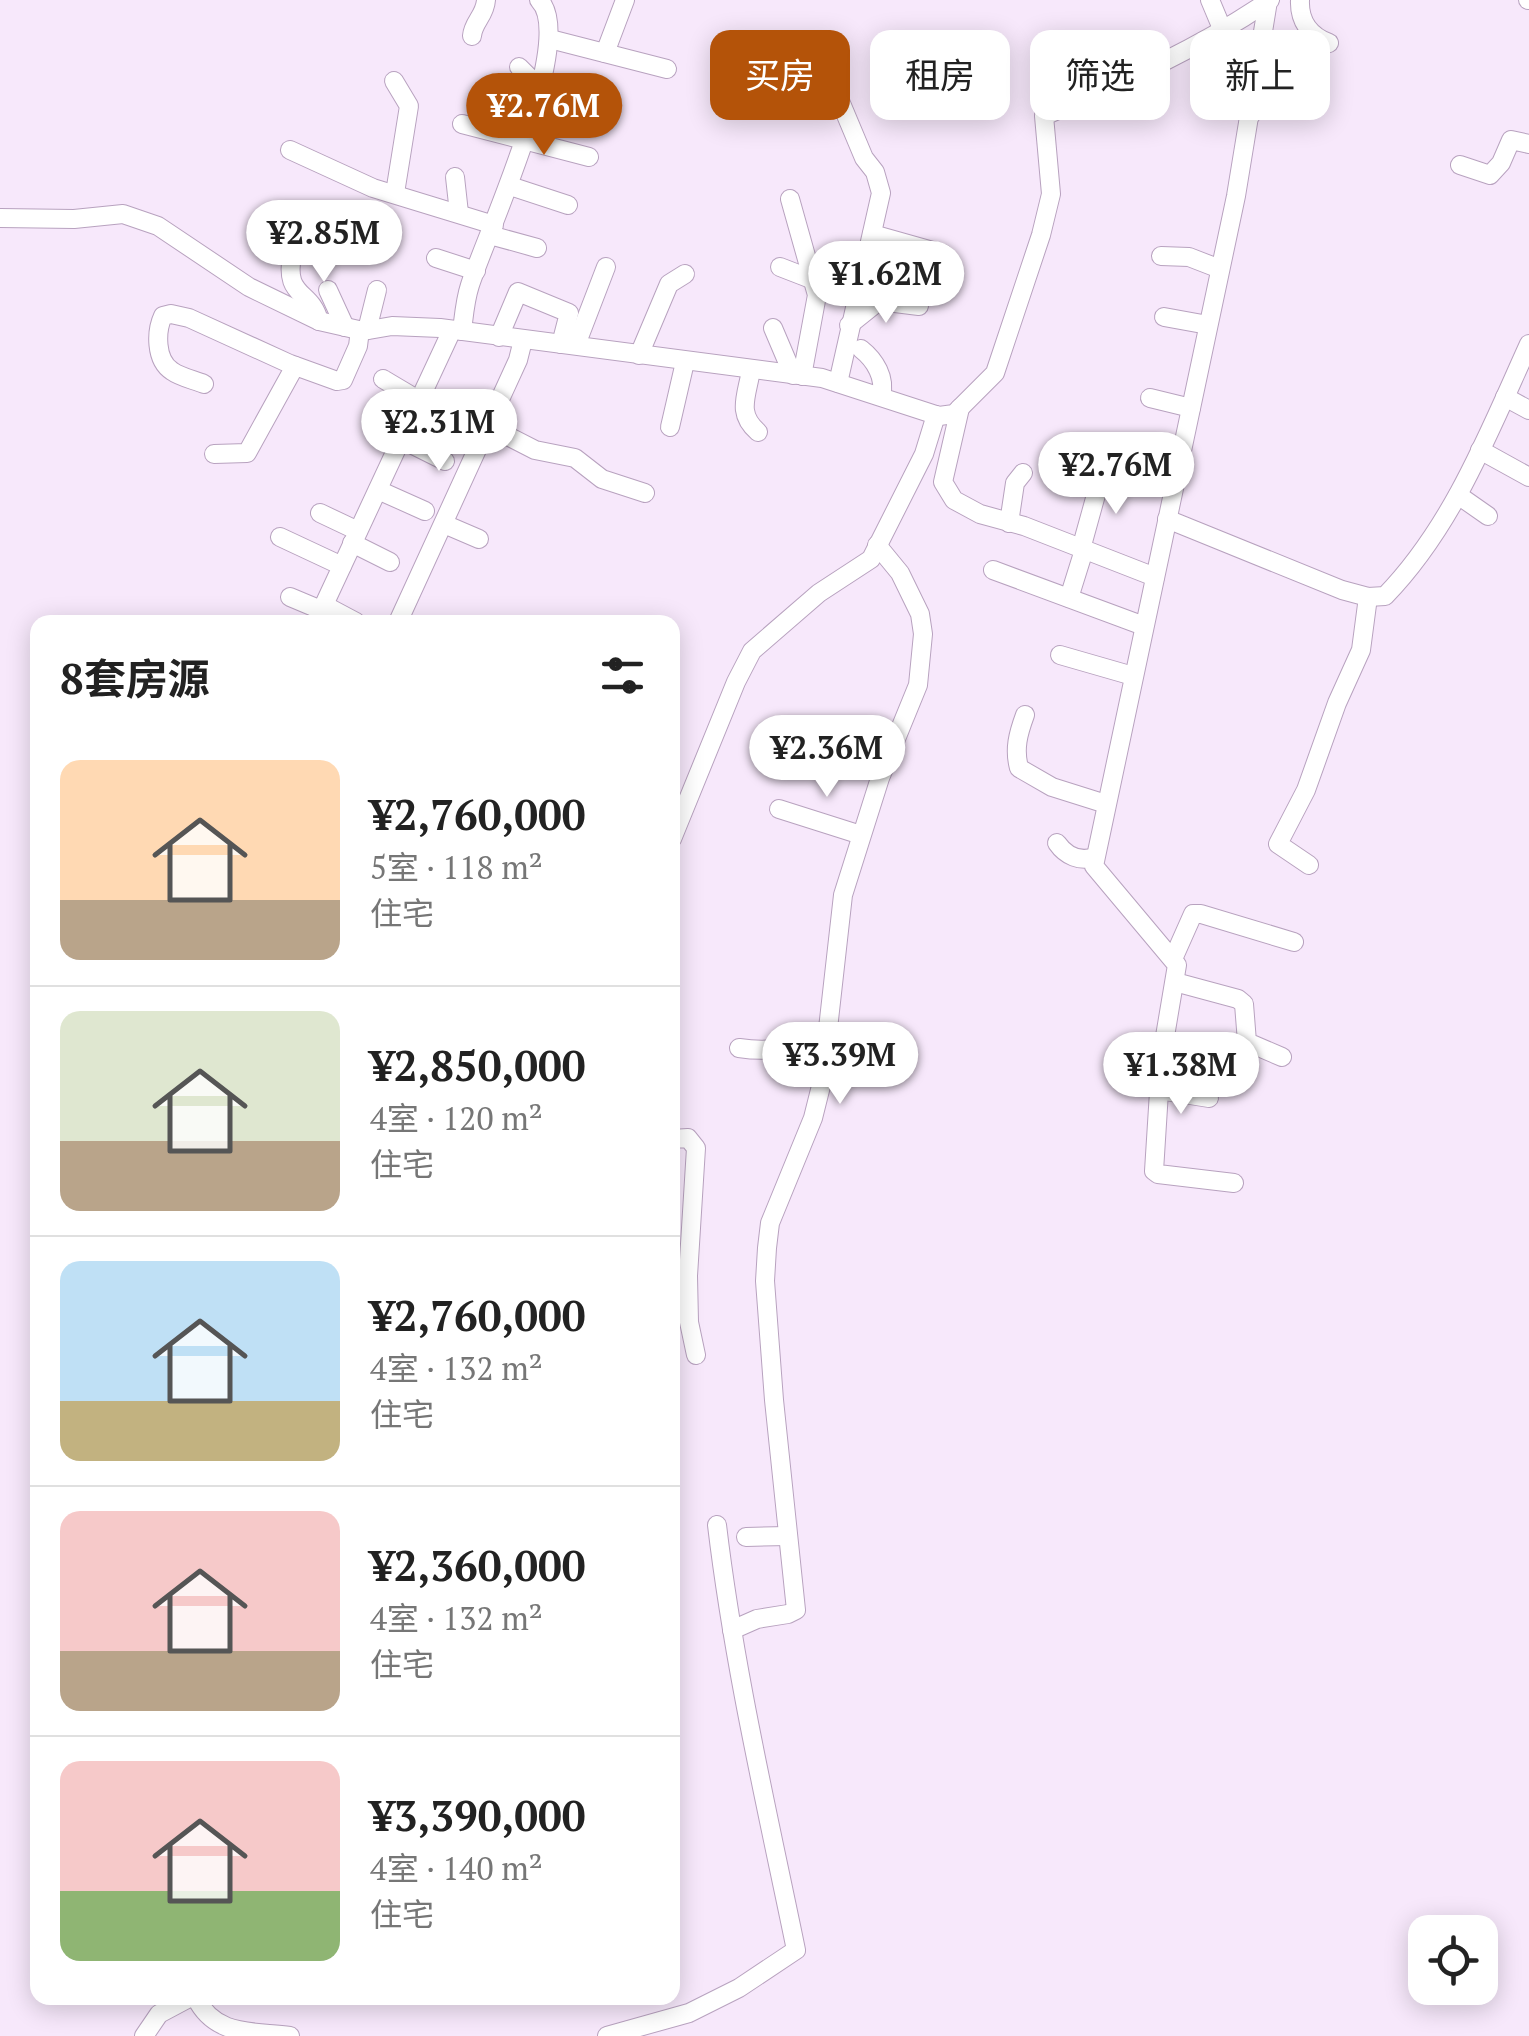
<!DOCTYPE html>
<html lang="zh">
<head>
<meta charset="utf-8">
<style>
	body { margin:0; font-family:"PT Serif","Noto Sans SC",serif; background:#f6f6f6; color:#222; height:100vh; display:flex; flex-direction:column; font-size:38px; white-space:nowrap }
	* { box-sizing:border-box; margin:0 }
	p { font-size:32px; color:#767676 }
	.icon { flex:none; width:55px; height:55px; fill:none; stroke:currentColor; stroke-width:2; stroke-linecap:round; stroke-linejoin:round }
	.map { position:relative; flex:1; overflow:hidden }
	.side { position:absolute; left:30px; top:615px; width:650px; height:1390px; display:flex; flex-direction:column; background:#fff; border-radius:20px; box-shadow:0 5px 25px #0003 }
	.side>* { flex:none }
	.banner { position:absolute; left:710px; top:30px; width:668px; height:90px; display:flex; gap:20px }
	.tools { position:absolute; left:1408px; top:1915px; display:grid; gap:20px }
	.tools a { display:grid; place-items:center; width:90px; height:90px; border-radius:20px; background:#fff; box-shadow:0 5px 25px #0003; font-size:50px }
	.price { position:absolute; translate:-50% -85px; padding:0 22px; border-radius:35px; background:#fff; color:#222; font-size:32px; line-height:65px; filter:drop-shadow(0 2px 5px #0008) }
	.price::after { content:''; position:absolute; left:50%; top:60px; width:30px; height:22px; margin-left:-15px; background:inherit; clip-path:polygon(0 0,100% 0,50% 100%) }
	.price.selected { background:#b45309; color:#fff }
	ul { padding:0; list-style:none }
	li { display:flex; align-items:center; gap:30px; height:250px; padding:0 30px }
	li+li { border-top:2px solid #e0e0e0 }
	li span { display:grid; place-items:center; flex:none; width:280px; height:200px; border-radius:20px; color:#555 }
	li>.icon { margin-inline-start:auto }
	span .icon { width:120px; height:120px; fill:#fffc; stroke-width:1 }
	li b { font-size:42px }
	h2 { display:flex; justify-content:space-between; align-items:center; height:120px; padding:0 30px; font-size:42px }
	.pill { padding:0 35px; border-radius:20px; background:#fff; box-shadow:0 5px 25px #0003; font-size:35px; line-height:90px }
	.pill.selected { background:#b45309; color:#fff }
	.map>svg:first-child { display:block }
</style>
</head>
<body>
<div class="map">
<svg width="1529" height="2036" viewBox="0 0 1529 2036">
	<rect width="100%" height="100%" fill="#f7e8fb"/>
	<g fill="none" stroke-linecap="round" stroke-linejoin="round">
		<g stroke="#b8a2bf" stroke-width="20">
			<g id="street">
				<path d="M1210 0 1223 31"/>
				<path d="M1300 0C1299 21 1310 36 1329 43"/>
				<path d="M1528 0H1529"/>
				<path d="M472 36C473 22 485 16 486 0"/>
				<path d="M550 39 667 69"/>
				<path d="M605 53 625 0"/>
				<path d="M822 58 864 158 875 172 881 193 838 383"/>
				<path d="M519 67 539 87"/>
				<path d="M394 81 409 106 395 193"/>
				<path d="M535 99C560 105 572 107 593 92"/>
				<path d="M1230 100 1251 115"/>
				<path d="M462 124 589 157"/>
				<path d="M290 150 373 188 494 225"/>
				<path d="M1460 165 1490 175 1501 163 1511 140 1529 144"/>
				<path d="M455 177 459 213"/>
				<path d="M510 186 568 205"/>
				<path d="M790 199 817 295 802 376"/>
				<path d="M0 218 74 219 123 214 158 226 249 287 319 321 363 331 392 326 440 328 822 378 939 416 954 414 995 373 1041 235 1051 194 1044 116C1122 82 1199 49 1270 0"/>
				<path d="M872 234 943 254"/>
				<path d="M490 235 537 248"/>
				<path d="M293 250C282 300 311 288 319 321"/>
				<path d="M1161 256 1189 257 1220 269"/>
				<path d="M436 258 476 271"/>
				<path d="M780 267 811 279"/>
				<path d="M328 290 345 327"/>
				<path d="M1164 317 1208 325"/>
				<path d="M849 325 879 301 919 306"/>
				<path d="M773 328 793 375"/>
				<path d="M367 330 377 290"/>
				<path d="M462 331C464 315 465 300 470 285 486 235 578 38 539 0"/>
				<path d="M499 337 518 292 569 313 561 344"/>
				<path d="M576 345 606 267"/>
				<path d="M861 349C875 360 886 378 881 396"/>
				<path d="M639 355 669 284 685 274"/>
				<path d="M751 370C747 396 736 413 758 432"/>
				<path d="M383 379 420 401"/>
				<path d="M204 384C194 380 180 377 172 371 155 360 156 331 163 316L171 314 189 318 290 364 337 381 343 380 358 346 360 330"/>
				<path d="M1505 397 1529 410"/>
				<path d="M1150 398 1191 408"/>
				<path d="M960 408 943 482 954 500 980 514 1024 526 1155 577"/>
				<path d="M486 425 535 450 575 458 602 479 645 493"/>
				<path d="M670 427 685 362"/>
				<path d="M403 440 445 461"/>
				<path d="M1480 450 1529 477"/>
				<path d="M214 454 247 453 295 366"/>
				<path d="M1153 471 1176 478"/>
				<path d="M378 490 425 511"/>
				<path d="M1458 495 1488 516"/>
				<path d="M320 513 358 531"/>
				<path d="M1167 519 1342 590 1368 597 1385 596C1453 526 1489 432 1529 344"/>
				<path d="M1009 523 1015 483 1023 473"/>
				<path d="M444 524 479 539"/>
				<path d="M280 537 342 566"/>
				<path d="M352 543 390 562"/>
				<path d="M1081 549 1102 473"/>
				<path d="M993 570 1144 626"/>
				<path d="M290 597 321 610"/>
				<path d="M1069 598 1084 550"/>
				<path d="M324 605 356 622"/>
				<path d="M316 622 452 330"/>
				<path d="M398 622 518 360 523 340"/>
				<path d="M1060 655 1133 676"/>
				<path d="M1025 715C1018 734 1014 749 1019 768L1052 787 1106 804"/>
				<path d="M841 744 889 759"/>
				<path d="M779 809 861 835"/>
				<path d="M672 839 736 682 752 651 819 593 871 559 924 454 936 415"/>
				<path d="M1057 843C1066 856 1080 862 1095 857"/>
				<path d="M1309 865 1278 844 1306 790 1337 703 1361 650 1368 597"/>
				<path d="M1173 959 1193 914H1201L1294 942"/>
				<path d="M1175 982 1238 999 1244 1004 1247 1042 1282 1057"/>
				<path d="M739 1048C777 1054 793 1046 827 1029"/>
				<path d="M1159 1090 1209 1098"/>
				<path d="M672 1139 688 1138 696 1148 688 1276 689 1322 696 1355"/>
				<path d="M1234 1183 1158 1174 1154 1171 1161 1060 1177 965 1094 866 1236 196 1268 1"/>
				<path d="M746 1537 788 1536"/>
				<path d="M732 1630 757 1619 788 1614 796 1610 774 1400 765 1281 767 1248 770 1223 813 1118 822 1082 843 895 880 778 918 685 923 634 920 614 900 573 877 545"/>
				<path d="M196 1998C215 2036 250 2031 290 2036"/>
				<path d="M144 2036 159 2014 189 1998"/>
				<path d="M607 2036 689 2013 739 1988 796 1950C767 1809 734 1668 717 1525"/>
			</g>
		</g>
		<use href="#street" stroke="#fff" stroke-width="18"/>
	</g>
</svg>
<div class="tools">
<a><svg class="icon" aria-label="locate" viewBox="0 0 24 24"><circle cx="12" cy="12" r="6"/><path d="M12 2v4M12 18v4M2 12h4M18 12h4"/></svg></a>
</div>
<b class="price selected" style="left:544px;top:158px">¥2.76M</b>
<b class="price" style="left:324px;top:285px">¥2.85M</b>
<b class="price" style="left:886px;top:326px">¥1.62M</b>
<b class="price" style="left:439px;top:474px">¥2.31M</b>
<b class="price" style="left:1116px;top:517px">¥2.76M</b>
<b class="price" style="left:827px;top:800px">¥2.36M</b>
<b class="price" style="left:840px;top:1107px">¥3.39M</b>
<b class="price" style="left:1181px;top:1117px">¥1.38M</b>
<div class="banner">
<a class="pill selected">买房</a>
<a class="pill">租房</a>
<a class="pill">筛选</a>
<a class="pill">新上</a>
</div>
<section class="side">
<h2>8套房源<svg class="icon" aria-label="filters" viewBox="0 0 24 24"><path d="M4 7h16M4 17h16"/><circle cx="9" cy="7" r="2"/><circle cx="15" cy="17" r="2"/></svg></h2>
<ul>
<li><span style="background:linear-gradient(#ffd9b3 70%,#b9a48a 0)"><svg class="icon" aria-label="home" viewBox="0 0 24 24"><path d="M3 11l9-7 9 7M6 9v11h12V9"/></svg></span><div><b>¥2,760,000</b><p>5室 · 118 m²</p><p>住宅</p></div></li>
<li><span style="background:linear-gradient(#dfe7d0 65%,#b9a48a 0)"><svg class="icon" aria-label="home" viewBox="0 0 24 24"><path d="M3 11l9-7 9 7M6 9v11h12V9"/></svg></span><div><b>¥2,850,000</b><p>4室 · 120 m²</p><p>住宅</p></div></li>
<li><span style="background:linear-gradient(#bfe0f5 70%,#c2b280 0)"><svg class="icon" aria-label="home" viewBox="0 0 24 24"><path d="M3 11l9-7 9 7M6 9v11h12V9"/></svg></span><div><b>¥2,760,000</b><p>4室 · 132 m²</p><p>住宅</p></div></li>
<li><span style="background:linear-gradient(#f6c9c9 70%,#b9a48a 0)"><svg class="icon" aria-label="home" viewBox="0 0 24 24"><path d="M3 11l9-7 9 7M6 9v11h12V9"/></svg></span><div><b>¥2,360,000</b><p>4室 · 132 m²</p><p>住宅</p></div></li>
<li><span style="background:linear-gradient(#f6c9c9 65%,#8fb573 0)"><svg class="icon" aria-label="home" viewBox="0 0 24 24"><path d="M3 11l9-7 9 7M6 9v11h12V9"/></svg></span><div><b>¥3,390,000</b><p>4室 · 140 m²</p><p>住宅</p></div></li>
</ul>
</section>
</div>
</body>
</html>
